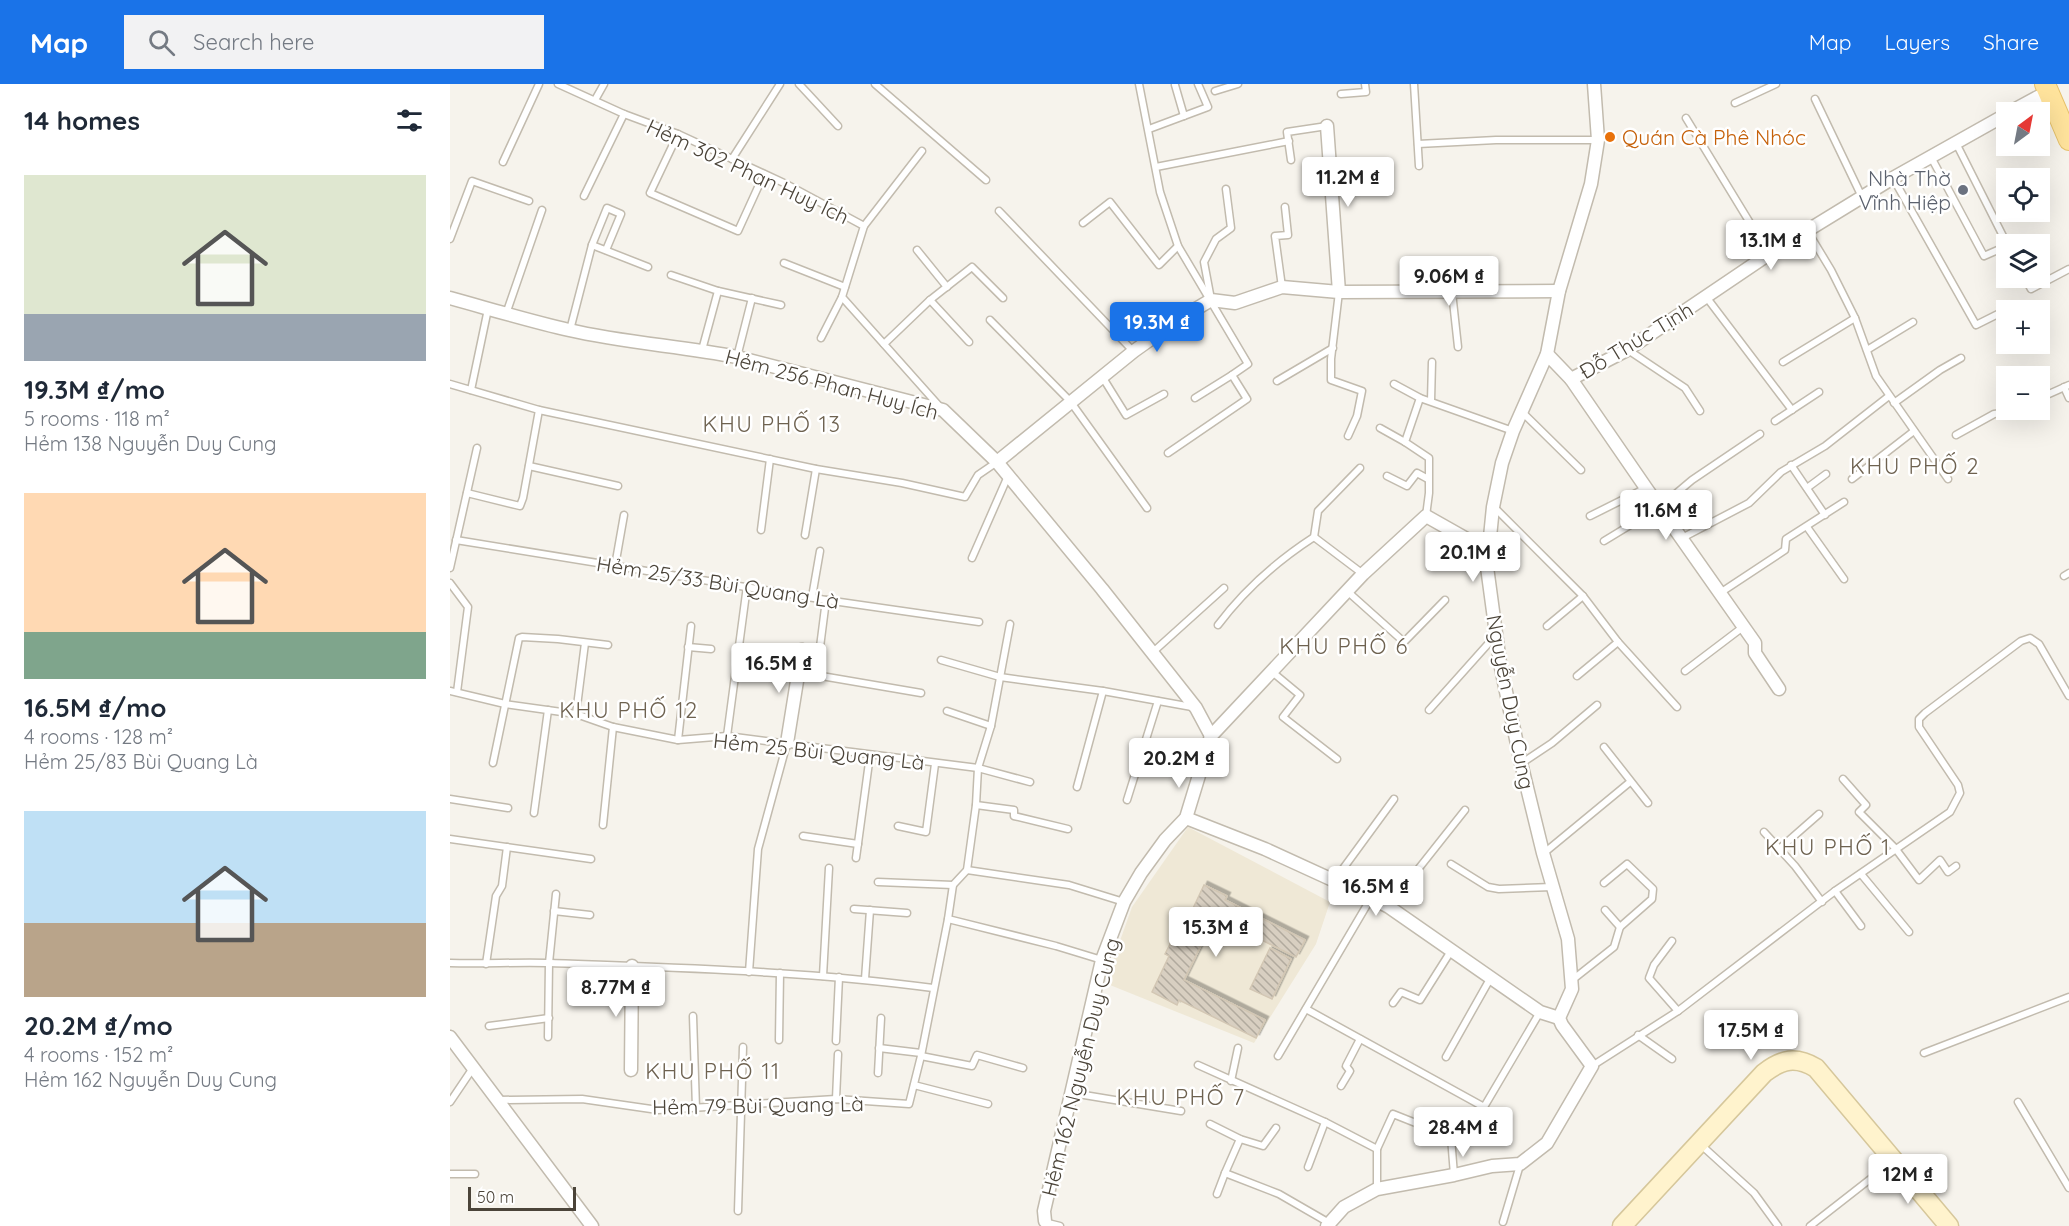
<!DOCTYPE html>
<html lang="en">
<head>
<meta charset="utf-8">
<style>
	body { margin:0; font-family:Quicksand,sans-serif; background:#f2f2f3; color:#1f2937; height:100vh; display:flex; flex-direction:column; font-size:22px; white-space:nowrap }
	* { box-sizing:border-box; margin:0 }
	p { font-size:20px; color:#747a83 }
	.icon { flex:none; width:33px; height:33px; fill:none; stroke:currentColor; stroke-width:2; stroke-linecap:round; stroke-linejoin:round }
	.map { position:relative; flex:1; overflow:hidden }
	.drawer { display:flex; flex-direction:column; background:#fff; width:450px }
	.drawer>* { flex:none }
	.needle { width:39px; rotate:32deg }
	.controls { position:absolute; left:1546px; top:18px; display:grid; gap:12px }
	.controls a { display:grid; place-items:center; width:54px; height:54px; border-radius:0px; background:#fff; box-shadow:0 6px 24px #0002; font-size:30px }
	.scale { position:absolute; left:18px; bottom:15px; width:108px; box-sizing:border-box; padding-left:6px; border:3px solid #4b4439; border-top:0; font-size:16px; line-height:21px; white-space:nowrap; color:#4b4439; -webkit-text-stroke:4px #fff; paint-order:stroke }
	.price { position:absolute; translate:-50% -51px; padding:0 14px; border-radius:6px; background:#fff; color:#222; font-size:20px; line-height:39px; filter:drop-shadow(0 2px 3px #0008) }
	.price::after { content:''; position:absolute; left:50%; top:36px; width:18px; height:14px; margin-left:-9px; background:inherit; clip-path:polygon(0 0,100% 0,50% 100%) }
	.price.active { background:#1a73e8; color:#fff }
	ul { padding:0; list-style:none }
	li { display:grid; align-content:center; gap:12px; height:318px; padding:0 24px }
	li span { display:grid; place-items:center; height:186px; border-radius:0px; color:#555 }
	li>.icon { margin-inline-start:auto }
	span .icon { width:108px; height:108px; fill:#fffc; stroke-width:1 }
	li b { font-size:26px }
	h2 { display:flex; justify-content:space-between; align-items:center; height:72px; padding:0 24px; font-size:26px }
	header { display:flex; align-items:center; gap:36px; box-sizing:border-box; height:84px; padding:0 30px; background:#1a73e8; color:#fff }
	header strong { font-size:28px }
	nav { display:flex; gap:33px; margin-inline-start:auto; font-size:21px }
	.search { width:420px; height:54px; background:#f2f2f3; display:flex; align-items:center; gap:15px; box-sizing:border-box; padding:0 21px; border-radius:0px; color:#747a83; font-size:22px }
	main { display:flex; flex:1; min-height:0 }
	.map>svg:first-child { display:block }
</style>
</head>
<body>
<header>
<strong>Map</strong>
<div class="search"><svg class="icon" aria-label="search" viewBox="0 0 24 24"><circle cx="10" cy="10" r="6"/><path d="M15 15l6 6"/></svg>Search here</div>
<nav><a>Map</a><a>Layers</a><a>Share</a></nav>
</header>
<main>
<section class="drawer">
<h2>14 homes<svg class="icon" aria-label="filters" viewBox="0 0 24 24"><path d="M4 7h16M4 17h16"/><circle cx="9" cy="7" r="2"/><circle cx="15" cy="17" r="2"/></svg></h2>
<ul>
<li><span style="background:linear-gradient(#dfe7d0 75%,#9aa5b1 0)"><svg class="icon" aria-label="home" viewBox="0 0 24 24"><path d="M3 11l9-7 9 7M6 9v11h12V9"/></svg></span><div><b>19.3M ₫/mo</b><p>5 rooms · 118 m²</p><p>Hẻm 138 Nguyễn Duy Cung</p></div></li>
<li><span style="background:linear-gradient(#ffd9b3 75%,#7fa58c 0)"><svg class="icon" aria-label="home" viewBox="0 0 24 24"><path d="M3 11l9-7 9 7M6 9v11h12V9"/></svg></span><div><b>16.5M ₫/mo</b><p>4 rooms · 128 m²</p><p>Hẻm 25/83 Bùi Quang Là</p></div></li>
<li><span style="background:linear-gradient(#bfe0f5 60%,#b9a48a 0)"><svg class="icon" aria-label="home" viewBox="0 0 24 24"><path d="M3 11l9-7 9 7M6 9v11h12V9"/></svg></span><div><b>20.2M ₫/mo</b><p>4 rooms · 152 m²</p><p>Hẻm 162 Nguyễn Duy Cung</p></div></li>
</ul>
</section>
<div class="map">
<svg width="1619" height="1142" viewBox="0 0 1619 1142">
	<defs>
		<pattern id="building-back-hatch" width="6" height="6" patternUnits="userSpaceOnUse" patternTransform="scale(1.5)"><rect width="6" height="6" fill="#d8cfc1"/><path d="M-1 5l2 2M0 0l6 6M5-1l2 2" fill="none" stroke="#b1aa9e"/></pattern>
		<filter id="shadow"><feDropShadow dx="3.5" dy="-3.5" stdDeviation="0" flood-color="#0004"/></filter>
	</defs>
	<rect width="100%" height="100%" fill="#f6f3ec"/>
	<path fill="#efe8d6" d="M738 743 880 818 866 860 804 959 655 899 682 823Z"/>
	<g fill="url(#building-back-hatch)" stroke="#d3c7b4" stroke-width="1.5" filter="url(#shadow)">
		<path d="M754 801 777 812 775 816 855 856 846 873 765 833 734 896 815 936 806 954 729 916 727 921 702 908 719 872 715 870 733 835 737 837Z"/>
		<path d="M820 864 841 875 822 915 800 905Z"/>
	</g>
	<g fill="none" stroke-linecap="round" stroke-linejoin="round">
		<g stroke="#c2bbae" stroke-width="9">
			<g id="lane">
				<path d="M108 0 174 30 228 50 334 99 414 142 392 213 490 323"/>
				<path d="M349 0 388 42"/>
				<path d="M425 0 536 96"/>
				<path d="M689 0 710 108 728 162 798 280 782 291 797 315 718 369"/>
				<path d="M964 0 969 82"/>
				<path d="M725 1 734 32"/>
				<path d="M765 7 788 0"/>
				<path d="M891 10 916 8 915 0"/>
				<path d="M1365 15 1412 113"/>
				<path d="M145 16 154 0"/>
				<path d="M1285 19 1326 0"/>
				<path d="M1236 34 1319 170"/>
				<path d="M699 45 758 23 748 0"/>
				<path d="M228 50 200 109 288 147 314 90"/>
				<path d="M1506 59 1557 160"/>
				<path d="M968 60 1046 56H1148"/>
				<path d="M1481 73 1534 172 1557 162"/>
				<path d="M282 75 330 0"/>
				<path d="M841 76 837 48 877 42"/>
				<path d="M53 78 89 0"/>
				<path d="M706 83 839 57"/>
				<path d="M1443 94 1526 241 1564 222"/>
				<path d="M134 112 174 30"/>
				<path d="M549 127 683 267"/>
				<path d="M633 139 660 118 709 181 728 162"/>
				<path d="M414 142 472 67"/>
				<path d="M1358 148 1381 186 1405 234 1426 292 1498 395"/>
				<path d="M0 155 22 97 79 117"/>
				<path d="M142 161 198 183"/>
				<path d="M467 166 497 203"/>
				<path d="M334 179 395 203"/>
				<path d="M221 191 268 207 252 266"/>
				<path d="M1575 194 1581 205 1619 185"/>
				<path d="M832 203 825 152 838 151 835 123"/>
				<path d="M268 207 331 221"/>
				<path d="M889 208 881 275V296L912 307 907 332 898 352"/>
				<path d="M1002 208 1008 263"/>
				<path d="M760 210 754 178 766 155 781 144 776 105"/>
				<path d="M1257 214 1342 326"/>
				<path d="M480 216 519 258"/>
				<path d="M56 230 92 126"/>
				<path d="M540 236 620 317 697 424"/>
				<path d="M120 246 142 161 157 124 171 130 156 166"/>
				<path d="M371 254 392 213"/>
				<path d="M434 260 480 216 522 183 553 214"/>
				<path d="M1178 266 1235 304 1250 327"/>
				<path d="M1417 266 1463 238"/>
				<path d="M287 273 302 214"/>
				<path d="M1333 278 1405 234"/>
				<path d="M653 294 676 331 714 310"/>
				<path d="M827 297 883 264"/>
				<path d="M0 300 89 326 73 414 70 422 17 409"/>
				<path d="M944 300 970 314 1063 347"/>
				<path d="M1614 303 1619 314"/>
				<path d="M21 306 38 225"/>
				<path d="M745 314 782 291"/>
				<path d="M970 314 955 358 979 374V409L976 432"/>
				<path d="M1590 314 1619 301"/>
				<path d="M981 317 982 278"/>
				<path d="M1444 319 1490 286 1511 274"/>
				<path d="M89 326 366 385 452 399 515 413 528 391 547 378"/>
				<path d="M1072 328 1131 386"/>
				<path d="M1325 337 1369 308"/>
				<path d="M930 344 955 358"/>
				<path d="M1506 351 1544 330 1560 328 1567 326"/>
				<path d="M1341 381 1375 431"/>
				<path d="M79 382 168 402"/>
				<path d="M937 392 957 402 967 389 978 395"/>
				<path d="M1402 395 1464 347"/>
				<path d="M1357 404 1376 390"/>
				<path d="M1044 423 1133 512 1168 558 1227 623"/>
				<path d="M1140 432 1196 404"/>
				<path d="M1357 443 1394 495"/>
				<path d="M311 446 320 375"/>
				<path d="M355 451 366 385"/>
				<path d="M864 453 913 490"/>
				<path d="M1232 454 1299 419 1331 388 1375 362 1439 312"/>
				<path d="M6 456 376 516 529 538"/>
				<path d="M1154 457 1210 423 1242 396 1310 350"/>
				<path d="M522 474 558 392"/>
				<path d="M165 482 174 431"/>
				<path d="M0 484 27 364"/>
				<path d="M1614 492 1619 489"/>
				<path d="M0 499 18 523 7 608"/>
				<path d="M897 507 954 558 995 516"/>
				<path d="M1270 509 1335 466 1336 455 1394 418"/>
				<path d="M362 513 370 467"/>
				<path d="M768 541C795 505 827 477 864 453L868 427 910 384"/>
				<path d="M1097 542 1133 512"/>
				<path d="M238 563 261 565"/>
				<path d="M370 563 376 516"/>
				<path d="M703 568 774 504"/>
				<path d="M491 576 550 593 653 607 742 623"/>
				<path d="M821 587 850 611 833 633 887 675"/>
				<path d="M1235 587 1293 543"/>
				<path d="M348 588 471 609"/>
				<path d="M1127 592 1168 558"/>
				<path d="M0 607 55 620 126 630 163 643 228 656 277 652 528 684 580 698"/>
				<path d="M979 626 1046 551"/>
				<path d="M497 627 541 642"/>
				<path d="M126 630 135 559"/>
				<path d="M277 652 297 502"/>
				<path d="M228 656 241 542"/>
				<path d="M1154 663 1198 719"/>
				<path d="M43 679 69 554 72 553 108 555 158 561"/>
				<path d="M1072 679 1102 659 1147 621"/>
				<path d="M1393 695 1416 721 1409 728 1445 764 1469 796 1490 776 1498 788 1506 782"/>
				<path d="M627 703 653 607"/>
				<path d="M0 715 58 724"/>
				<path d="M677 716 708 617"/>
				<path d="M526 721 564 726V732L618 745"/>
				<path d="M84 729 98 626"/>
				<path d="M153 741 163 643"/>
				<path d="M448 742 476 748 485 680"/>
				<path d="M1314 748 1345 782 1372 818"/>
				<path d="M353 752 408 760"/>
				<path d="M0 755 141 775"/>
				<path d="M1329 765 1369 730"/>
				<path d="M1094 769 1180 698"/>
				<path d="M406 774 420 671"/>
				<path d="M1001 780 1038 803 1049 805 1102 803"/>
				<path d="M517 786 619 801 674 818"/>
				<path d="M1411 790 1459 848"/>
				<path d="M884 797 944 715"/>
				<path d="M428 798 503 801"/>
				<path d="M1385 807 1411 842"/>
				<path d="M939 822 1015 726"/>
				<path d="M404 825 457 829"/>
				<path d="M1155 826 1170 843"/>
				<path d="M104 827 140 831"/>
				<path d="M498 835 606 862 652 876"/>
				<path d="M1222 857 1204 881 1199 894 1228 927"/>
				<path d="M0 879C33 880 67 878 101 879 228 884 357 887 483 904"/>
				<path d="M36 880 46 812 52 802 57 763"/>
				<path d="M299 888 308 765 337 659"/>
				<path d="M373 892 379 784"/>
				<path d="M415 895 420 826"/>
				<path d="M1121 897 1164 863 1170 843 1202 815 1203 805 1177 780 1154 799"/>
				<path d="M943 919 951 908 970 916 1001 867"/>
				<path d="M856 925 1034 1023 1090 928"/>
				<path d="M243 932 246 1024"/>
				<path d="M39 942 99 934"/>
				<path d="M1188 951 1222 975"/>
				<path d="M98 953 99 879 106 810"/>
				<path d="M329 956 330 889"/>
				<path d="M386 957 389 893"/>
				<path d="M429 964 471 969"/>
				<path d="M1474 969 1619 913"/>
				<path d="M471 972 522 982 527 971 573 984"/>
				<path d="M828 972 921 814"/>
				<path d="M996 973 1040 895"/>
				<path d="M748 981 875 1038 927 1065V1105"/>
				<path d="M1142 982 1228 927 1385 807 1500 728 1510 709 1508 701 1469 643V635L1475 629 1571 557 1580 554 1589 560 1619 612"/>
				<path d="M428 989 431 934"/>
				<path d="M781 997 788 964"/>
				<path d="M464 1001 538 1020"/>
				<path d="M891 1002 900 987 896 982 910 955"/>
				<path d="M622 1009 731 1027"/>
				<path d="M386 1015 388 970"/>
				<path d="M49 1016 132 1015 208 1026 386 1015 459 1020 471 972 498 835 503 801 517 786 526 721 528 684 541 642 560 540"/>
				<path d="M0 1018 23 984"/>
				<path d="M1568 1018 1619 1104"/>
				<path d="M760 1040 790 1055 813 1062 826 1044"/>
				<path d="M790 1055 775 1089 829 1110 881 1140"/>
				<path d="M1250 1060 1304 1109 1328 1142"/>
				<path d="M927 1065 943 1030 1001 1053 1004 1091"/>
				<path d="M858 1083 875 1038"/>
				<path d="M0 1090H25"/>
				<path d="M767 1110 775 1089"/>
				<path d="M288 1127 293 963"/>
				<path d="M594 1138 610 1142"/>
				<path d="M1053 1138 1070 1081"/>
				<path d="M1360 1142 1442 1078"/>
			</g>
		</g>
		<g stroke="#c2bbae" stroke-width="15">
			<g id="street">
				<path d="M1560 28 1599 7"/>
				<path d="M877 42 889 208"/>
				<path d="M0 214C40 225 79 237 119 246 175 259 231 262 287 273L493 326 547 378 652 505 746 624 761 652"/>
				<path d="M1097 270 1121 295 1177 266 1319 170 1443 94 1557 30"/>
				<path d="M1121 295 1196 404 1305 559V569L1329 605"/>
				<path d="M547 378 684 267 729 235 761 216 785 219 832 203 889 208 1109 207"/>
				<path d="M337 659 352 566"/>
				<path d="M736 734 815 765 922 814 939 823 1090 928 1109 934"/>
				<path d="M0 953 142 1142"/>
				<path d="M181 986 182 882"/>
				<path d="M595 1137 594 1127 652 876 674 818 691 789 715 756 736 734 761 652 913 490 976 432 1038 467"/>
				<path d="M877 1142 894 1123 927 1105 1004 1091 1042 1082 1070 1080 1097 1059 1142 982 1112 941 1109 934 1122 905 1118 855 1093 769 1071 679 1050 579 1037 483 1043 423 1052 379 1063 347 1097 270 1109 207 1141 100 1148 56 1144 0"/>
			</g>
		</g>
		<g stroke="#d6c79b" stroke-width="21">
			<path id="secondary" d="M1172 1142 1314 989C1332 975 1346 972 1366 984L1499 1142"/>
		</g>
		<g stroke="#e6c16a" stroke-width="22">
			<path id="primary" d="M1595 0 1619 56"/>
		</g>
		<use href="#lane" stroke="#fff" stroke-width="6"/>
		<use href="#street" stroke="#fff" stroke-width="12"/>
		<use href="#secondary" stroke="#fff3cd" stroke-width="18"/>
		<use href="#primary" stroke="#ffe39c" stroke-width="20"/>
	</g>
	<circle fill="#e8710a" stroke="#fff" stroke-width="2" cx="1160" cy="53" r="6"/>
	<circle fill="#6b7280" stroke="#fff" stroke-width="2" cx="1513" cy="106" r="6"/>
	<g text-anchor="middle" dominant-baseline="central" stroke-width="5" stroke-linejoin="round" paint-order="stroke">
		<g font-size="21" fill="#c56008" stroke="#fff" text-anchor="start">
			<text x="1172" y="53">Quán Cà Phê Nhóc</text>
		</g>
		<g font-size="21" fill="#4b4439" stroke="#fff">
			<text transform="translate(298 87) rotate(25)">Hẻm 302 Phan Huy Ích</text>
			<text transform="translate(1186 256) rotate(-31)">Đỗ Thúc Tịnh</text>
			<text transform="translate(382 300) rotate(15)">Hẻm 256 Phan Huy Ích</text>
			<text transform="translate(268 498) rotate(9)">Hẻm 25/33 Bùi Quang Là</text>
			<text transform="translate(1061 618) rotate(79)">Nguyễn Duy Cung</text>
			<text transform="translate(369 667) rotate(6)">Hẻm 25 Bùi Quang Là</text>
			<text transform="translate(630 983) rotate(-76)">Hẻm 162 Nguyễn Duy Cung</text>
			<text transform="translate(308 1021) rotate(-1)">Hẻm 79 Bùi Quang Là</text>
		</g>
		<g font-size="21" fill="#5b616d" stroke="#fff" text-anchor="end">
			<text x="1501" y="94">Nhà Thờ<tspan x="1501" dy="24">Vĩnh Hiệp</tspan></text>
		</g>
		<g font-size="22" letter-spacing="1.5" fill="#6e6250" stroke="#fff">
			<text x="322" y="340">KHU PHỐ 13</text>
			<text x="1465" y="382">KHU PHỐ 2</text>
			<text x="894" y="562">KHU PHỐ 6</text>
			<text x="179" y="626">KHU PHỐ 12</text>
			<text x="1378" y="763">KHU PHỐ 1</text>
			<text x="263" y="987">KHU PHỐ 11</text>
			<text x="731" y="1013">KHU PHỐ 7</text>
		</g>
	</g>
</svg>
<div class="controls">
<a><svg class="needle" viewBox="-14 -14 28 28"><path d="M0-13l5 13h-10z" fill="#e53935"/><path d="M0 13l5-13h-10z" fill="#747a83"/></svg></a>
<a><svg class="icon" aria-label="locate" viewBox="0 0 24 24"><circle cx="12" cy="12" r="6"/><path d="M12 2v4M12 18v4M2 12h4M18 12h4"/></svg></a>
<a><svg class="icon" aria-label="layers" viewBox="0 0 24 24"><path d="M12 4l9 5-9 5-9-5zM3 14l9 5 9-5"/></svg></a>
<a>+</a>
<a>−</a>
</div>
<div class="scale">50 m</div>
<b class="price" style="left:898px;top:124px">11.2M ₫</b>
<b class="price" style="left:1321px;top:187px">13.1M ₫</b>
<b class="price" style="left:999px;top:223px">9.06M ₫</b>
<b class="price active" style="left:707px;top:269px">19.3M ₫</b>
<b class="price" style="left:1216px;top:457px">11.6M ₫</b>
<b class="price" style="left:1023px;top:499px">20.1M ₫</b>
<b class="price" style="left:329px;top:610px">16.5M ₫</b>
<b class="price" style="left:729px;top:705px">20.2M ₫</b>
<b class="price" style="left:926px;top:833px">16.5M ₫</b>
<b class="price" style="left:766px;top:874px">15.3M ₫</b>
<b class="price" style="left:166px;top:934px">8.77M ₫</b>
<b class="price" style="left:1301px;top:977px">17.5M ₫</b>
<b class="price" style="left:1013px;top:1074px">28.4M ₫</b>
<b class="price" style="left:1458px;top:1121px">12M ₫</b>
</div>
</main>
</body>
</html>
